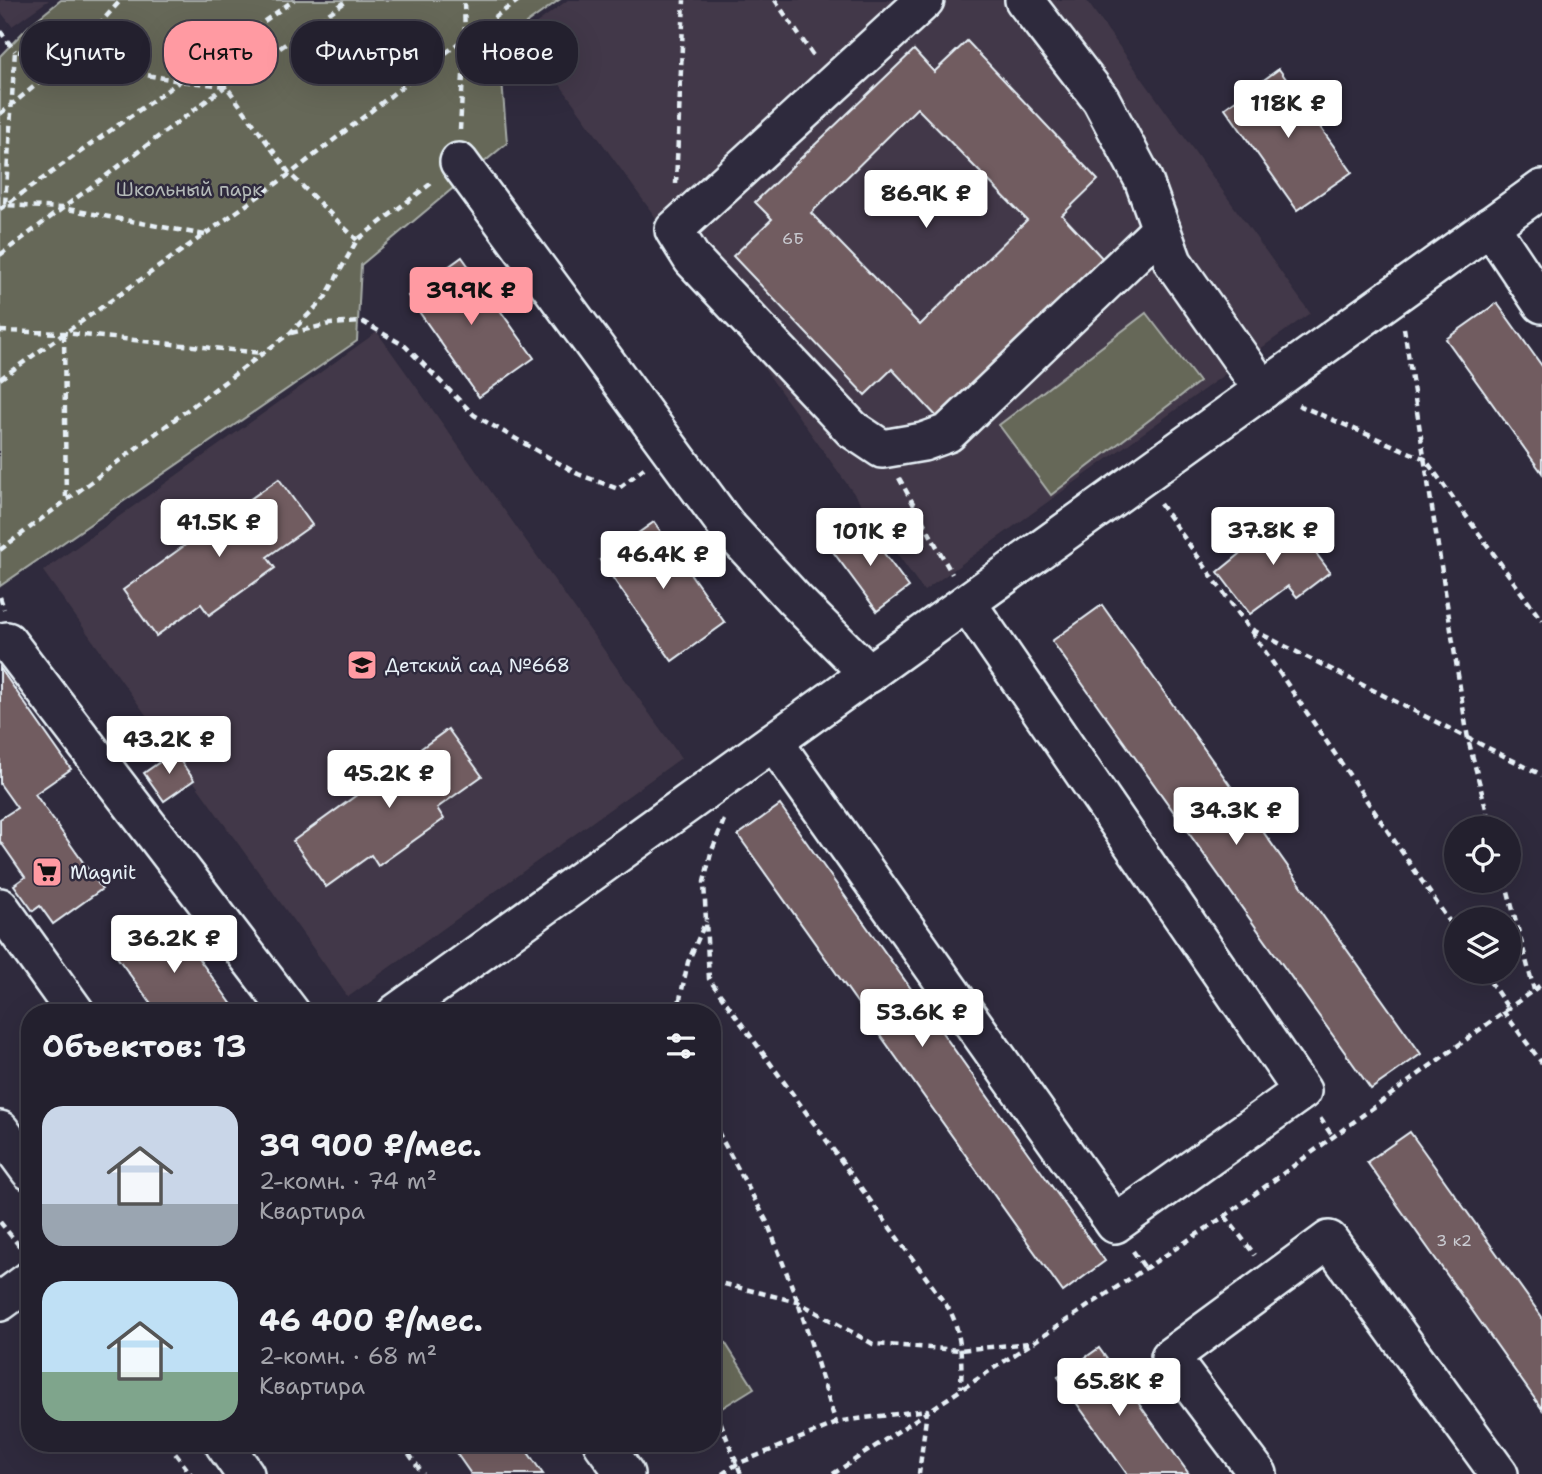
<!DOCTYPE html>
<html lang="ru">
<head>
<meta charset="utf-8">
<style>
	body { margin:0; font-family:"Shantell Sans",sans-serif; background:#2f2d3a; color:#f1f3f6; height:100vh; display:flex; flex-direction:column; font-size:26px; white-space:nowrap }
	* { box-sizing:border-box; margin:0 }
	p { font-size:23px; color:#a3a3aa }
	.icon { flex:none; width:38px; height:38px; fill:none; stroke:currentColor; stroke-width:2; stroke-linecap:round; stroke-linejoin:round }
	.map { position:relative; flex:1; overflow:hidden }
	.side { position:absolute; left:21px; top:1004px; width:700px; height:448px; display:flex; flex-direction:column; background:#23202e; border-radius:28px; box-shadow:0 7px 28px #0002,0 0 0 2px #403e4a }
	.side>* { flex:none }
	.guide { position:absolute; left:21px; top:21px; width:700px; height:63px; display:flex; gap:14px }
	.fabs { position:absolute; left:1444px; top:816px; display:grid; gap:14px }
	.fabs a { display:grid; place-items:center; width:77px; height:77px; border-radius:50%; background:#23202e; box-shadow:0 7px 28px #0002,0 0 0 2px #403e4a; font-size:35px }
	.price { position:absolute; translate:-50% -60px; padding:0 16px; border-radius:7px; background:#fff; color:#222; font-size:23px; line-height:46px; filter:drop-shadow(0 2px 4px #0008) }
	.price::after { content:''; position:absolute; left:50%; top:42px; width:21px; height:16px; margin-left:-10px; background:inherit; clip-path:polygon(0 0,100% 0,50% 100%) }
	.price.on { background:#ff9aa2; color:#111 }
	ul { padding:0; list-style:none }
	li { display:flex; align-items:center; gap:21px; height:175px; padding:0 21px }
	li span { display:grid; place-items:center; flex:none; width:196px; height:140px; border-radius:21px; color:#555 }
	li>.icon { margin-inline-start:auto }
	span .icon { width:84px; height:84px; fill:#fffc; stroke-width:1 }
	li b { font-size:30px }
	h2 { display:flex; justify-content:space-between; align-items:center; height:84px; padding:0 21px; font-size:30px }
	.tag { padding:0 24px; border-radius:28px; background:#23202e; box-shadow:0 7px 28px #0002,0 0 0 2px #403e4a; font-size:24px; line-height:63px }
	.tag.on { background:#ff9aa2; color:#111 }
	.map>svg:first-child { display:block }
</style>
</head>
<body>
<div class="map">
<svg width="1542" height="1474" viewBox="0 0 1542 1474">
	<rect width="100%" height="100%" fill="#2f2a3d"/>
	<filter id="ink" filterUnits="userSpaceOnUse"><feTurbulence type="fractalNoise" baseFrequency=".0143" numOctaves="2"/><feDisplacementMap in="SourceGraphic" scale="14" xChannelSelector="R" yChannelSelector="G"/><feConvolveMatrix kernelMatrix="1 2 1 2 8 2 1 2 1" color-interpolation-filters="sRGB"/></filter>
	<g filter="url(#ink)">
		<g fill="#433948">
			<path d="M0 0H49L12 26 0 11Z"/>
			<path d="M568 0H1086L1310 313 924 591 523 33Z"/>
			<path d="M377 332 681 758 348 997 43 571Z"/>
		</g>
		<g fill="#666758" stroke="#a7aca8" stroke-width="2">
			<path d="M61 0H559L499 43 507 143 361 265 357 341 0 586V56L30 25Z"/>
			<path d="M1146 313 1199 382 1051 495 999 425Z"/>
			<path d="M712 1322 754 1388 712 1414Z"/>
		</g>
		<g fill="#715b60" stroke="#e8f1f8" stroke-width="2" fill-rule="evenodd">
			<path d="M967 41 1098 180 1062 215 1105 261 939 419 892 369 865 395 733 256 772 219 755 202 914 50 934 72ZM917 108 1027 220 920 325 811 213Z"/>
			<path d="M1279 69 1352 172 1297 210 1225 108Z"/>
			<path d="M462 257 534 358 479 397 408 296Z"/>
			<path d="M1497 303 1542 366V473L1446 339Z"/>
			<path d="M279 479 312 525 267 557 275 568 209 615 201 604 156 636 123 590 188 543 181 533 206 515 213 525Z"/>
			<path d="M1289 517 1330 572 1297 597 1288 586 1250 614 1218 572 1240 554V547L1246 540 1255 536 1263 538Z"/>
			<path d="M654 522 725 623 672 661 600 560Z"/>
			<path d="M863 525 909 587 877 611 831 549Z"/>
			<path d="M1102 605 1421 1054 1371 1089 1052 641Z"/>
			<path d="M0 668 71 769 35 794 102 889 53 924 40 906 33 911 14 885 25 877 0 841V819L17 808 0 784Z"/>
			<path d="M448 729 482 776 437 808 444 819 378 866 371 855 326 887 293 841 358 794 350 784 376 766 383 776Z"/>
			<path d="M174 752 194 780 164 801 144 773Z"/>
			<path d="M780 805 1105 1261 1063 1292 738 835Z"/>
			<path d="M170 919 238 1013H158L117 957Z"/>
			<path d="M1410 1132 1542 1317V1409L1367 1162Z"/>
			<path d="M1099 1348 1189 1474H1127L1058 1377Z"/>
			<path d="M450 1444H522L543 1474H471Z"/>
		</g>
		<g fill="none" stroke-linecap="round" stroke-linejoin="round">
			<g stroke="#e8f1f8" stroke-width="42">
				<g id="minor">
					<path d="M925 0 674 230 692 259 852 429 882 449 923 442 948 433 1161 229"/>
					<path d="M1024 0 1101 100 1143 179 1173 262 1263 390"/>
					<path d="M459 162 726 525 795 600 869 674"/>
					<path d="M1490 226 1542 304"/>
					<path d="M7 641 291 1013"/>
					<path d="M774 742 1115 1224 1302 1091 967 603"/>
					<path d="M0 907 76 1013"/>
					<path d="M396 1013 1542 189"/>
					<path d="M0 1130 30 1171"/>
					<path d="M0 1302 30 1280"/>
					<path d="M224 1444 245 1474"/>
					<path d="M603 1444 625 1474"/>
					<path d="M1258 1474 1170 1357 1329 1240 1499 1474"/>
				</g>
			</g>
			<g stroke="#e8f1f8" stroke-width="4.5" stroke-dasharray="7 5" stroke-linecap="butt">
				<path d="M775 0 814 57"/>
				<path d="M253 30 267 59"/>
				<path d="M0 31 15 51"/>
				<path d="M0 114 67 60 121 0"/>
				<path d="M460 130 465 38 464 0"/>
				<path d="M676 184 684 0"/>
				<path d="M0 209 294 0"/>
				<path d="M205 235 62 208 5 205 15 51 180 81 226 86 290 174 357 240"/>
				<path d="M0 255 226 86 348 0"/>
				<path d="M1404 328 1468 739 1491 828"/>
				<path d="M0 331 64 333 262 353"/>
				<path d="M291 333 330 324 363 322 405 346 474 415 578 474 618 489 644 468"/>
				<path d="M64 334 66 502"/>
				<path d="M0 379 290 174 465 38 519 0"/>
				<path d="M1298 405 1425 459 1542 621"/>
				<path d="M899 478 952 574"/>
				<path d="M1160 504 1249 628 1542 775"/>
				<path d="M0 550 290 333 325 298 357 240 433 182"/>
				<path d="M0 597 4 609"/>
				<path d="M1251 631 1456 931"/>
				<path d="M724 820 711 853 704 882 709 979 949 1309C962 1332 962 1362 961 1388"/>
				<path d="M1505 880 1534 990"/>
				<path d="M1483 971 1508 1008"/>
				<path d="M1503 1011 1542 1063"/>
				<path d="M677 1013 688 962 706 921"/>
				<path d="M1320 1118 1333 1137"/>
				<path d="M712 1121 767 1222 798 1302 836 1423"/>
				<path d="M1225 1216 1255 1255"/>
				<path d="M0 1222 21 1248"/>
				<path d="M1133 1251 1145 1268"/>
				<path d="M712 1281 798 1302 873 1344 960 1350 1030 1343"/>
				<path d="M716 1411 741 1474"/>
				<path d="M168 1444 191 1474"/>
				<path d="M402 1444 423 1474"/>
				<path d="M722 1474 737 1464 842 1421 927 1410 919 1474"/>
				<path d="M833 1474 1225 1216 1542 984"/>
			</g>
			<use href="#minor" stroke="#2f2a3d" stroke-width="37"/>
		</g>
	</g>
	<defs>
		<g id="school-square" transform="scale(1.575)"><rect x="-9" y="-9" width="18" height="18" rx="4" fill="#ff9aa2" stroke="#2f2a3d"/><path d="M0-5L7-2L0 1L-7-2ZM-4 1L0 2.5L4 1V4Q0 6-4 4Z" fill="#111"/></g>
		<g id="supermarket-square" transform="scale(1.575)"><rect x="-9" y="-9" width="18" height="18" rx="4" fill="#ff9aa2" stroke="#2f2a3d"/><path d="M-6-5.5h2.5l.6 2H6L4.5 2H-2.5L-4.4-4H-6ZM-1.5 3.2a1.3 1.3 0 1 0 .1 0ZM3 3.2a1.3 1.3 0 1 0 .1 0Z" fill="#111"/></g>
	</defs>
	<g fill-rule="evenodd">
		<use href="#school-square" x="362" y="665"/>
		<use href="#supermarket-square" x="47" y="872"/>
	</g>
	<g text-anchor="middle" dominant-baseline="central" stroke-width="5" stroke-linejoin="round" paint-order="stroke">
		<g font-size="16" fill="#caccd2">
			<text x="793" y="238">6Б</text>
			<text x="1454" y="1240">3 к2</text>
		</g>
		<g font-size="19" fill="#b4bab8" stroke="#2f2a3d">
			<text x="189" y="189">Школьный парк</text>
		</g>
		<g font-size="19" fill="#e8f1f8" stroke="#2f2a3d" text-anchor="start">
			<text x="385" y="665">Детский сад №668</text>
			<text x="70" y="872">Magnit</text>
		</g>
	</g>
</svg>
<div class="fabs">
<a><svg class="icon" aria-label="locate" viewBox="0 0 24 24"><circle cx="12" cy="12" r="6"/><path d="M12 2v4M12 18v4M2 12h4M18 12h4"/></svg></a>
<a><svg class="icon" aria-label="layers" viewBox="0 0 24 24"><path d="M12 4l9 5-9 5-9-5zM3 14l9 5 9-5"/></svg></a>
</div>
<b class="price" style="left:1288px;top:140px">118K ₽</b>
<b class="price" style="left:926px;top:230px">86.9K ₽</b>
<b class="price on" style="left:471px;top:327px">39.9K ₽</b>
<b class="price" style="left:219px;top:559px">41.5K ₽</b>
<b class="price" style="left:1273px;top:567px">37.8K ₽</b>
<b class="price" style="left:870px;top:568px">101K ₽</b>
<b class="price" style="left:663px;top:591px">46.4K ₽</b>
<b class="price" style="left:169px;top:776px">43.2K ₽</b>
<b class="price" style="left:389px;top:810px">45.2K ₽</b>
<b class="price" style="left:1236px;top:847px">34.3K ₽</b>
<b class="price" style="left:174px;top:975px">36.2K ₽</b>
<b class="price" style="left:922px;top:1049px">53.6K ₽</b>
<b class="price" style="left:1119px;top:1418px">65.8K ₽</b>
<div class="guide">
<a class="tag">Купить</a>
<a class="tag on">Снять</a>
<a class="tag">Фильтры</a>
<a class="tag">Новое</a>
</div>
<section class="side">
<h2>Объектов: 13<svg class="icon" aria-label="filters" viewBox="0 0 24 24"><path d="M4 7h16M4 17h16"/><circle cx="9" cy="7" r="2"/><circle cx="15" cy="17" r="2"/></svg></h2>
<ul>
<li><span style="background:linear-gradient(#c9d6e8 70%,#9aa5b1 0)"><svg class="icon" aria-label="home" viewBox="0 0 24 24"><path d="M3 11l9-7 9 7M6 9v11h12V9"/></svg></span><div><b>39 900 ₽/мес.</b><p>2-комн. · 74 m²</p><p>Квартира</p></div></li>
<li><span style="background:linear-gradient(#bfe0f5 65%,#7fa58c 0)"><svg class="icon" aria-label="home" viewBox="0 0 24 24"><path d="M3 11l9-7 9 7M6 9v11h12V9"/></svg></span><div><b>46 400 ₽/мес.</b><p>2-комн. · 68 m²</p><p>Квартира</p></div></li>
</ul>
</section>
</div>
</body>
</html>
